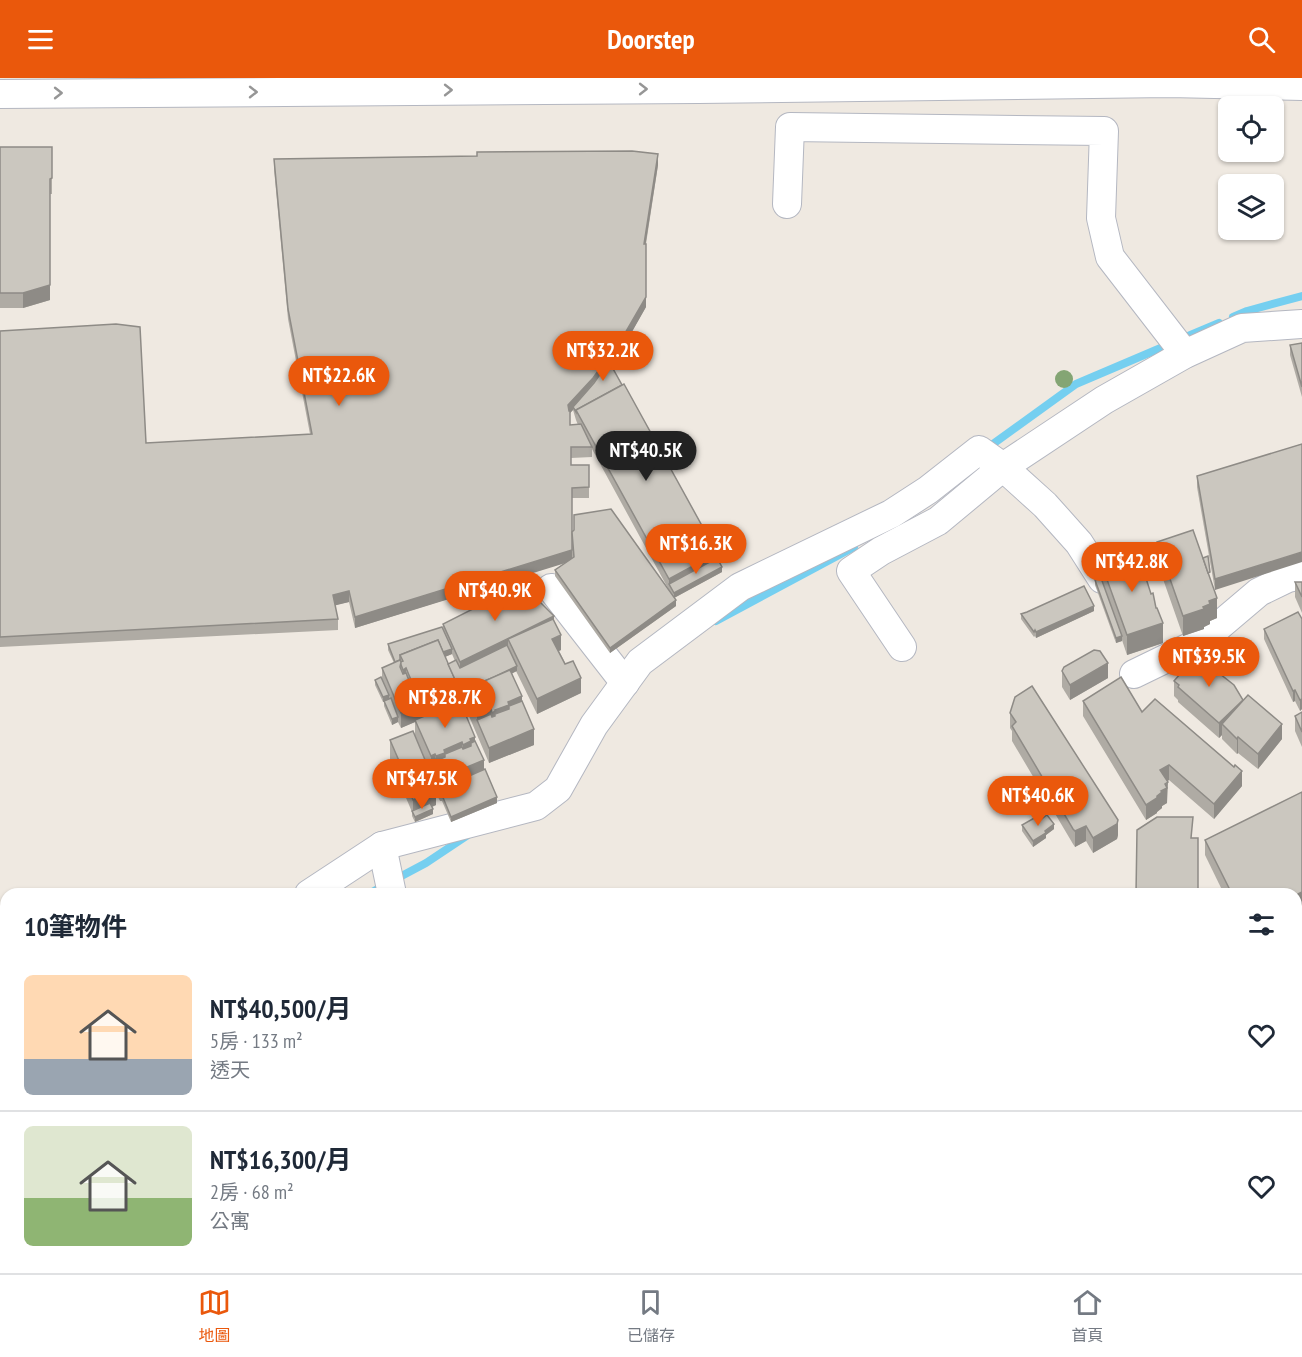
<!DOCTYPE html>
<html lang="zh-TW">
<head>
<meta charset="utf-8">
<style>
	body { margin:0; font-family:"PT Sans Narrow","Noto Sans TC",sans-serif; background:#f2f2f3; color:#1f2937; height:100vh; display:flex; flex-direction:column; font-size:22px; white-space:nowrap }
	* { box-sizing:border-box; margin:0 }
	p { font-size:20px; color:#747a83 }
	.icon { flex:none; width:33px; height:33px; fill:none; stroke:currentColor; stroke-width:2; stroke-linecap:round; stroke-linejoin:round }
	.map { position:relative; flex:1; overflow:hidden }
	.panel { position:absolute; left:0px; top:810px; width:1302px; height:386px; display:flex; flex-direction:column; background:#fff; border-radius:18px 18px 0 0; box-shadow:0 2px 4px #0004 }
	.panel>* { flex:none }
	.fabs { position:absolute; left:1218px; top:18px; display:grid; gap:12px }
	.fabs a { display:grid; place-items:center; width:66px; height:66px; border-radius:9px; background:#fff; box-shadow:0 2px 4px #0004; font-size:30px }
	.price { position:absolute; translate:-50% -51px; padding:0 14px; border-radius:21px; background:#ea580c; color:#fff; font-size:20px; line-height:39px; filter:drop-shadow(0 2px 3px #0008) }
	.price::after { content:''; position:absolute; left:50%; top:36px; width:18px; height:14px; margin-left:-9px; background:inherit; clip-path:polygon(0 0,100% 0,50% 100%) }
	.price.selected { background:#222; color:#fff }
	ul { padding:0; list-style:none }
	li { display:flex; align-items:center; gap:18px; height:150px; padding:0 24px }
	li+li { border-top:2px solid #e0e1e3 }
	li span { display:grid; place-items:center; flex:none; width:168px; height:120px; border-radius:9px; color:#555 }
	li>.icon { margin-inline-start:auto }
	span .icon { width:72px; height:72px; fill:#fffc; stroke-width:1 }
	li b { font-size:26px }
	h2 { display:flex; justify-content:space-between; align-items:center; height:72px; padding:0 24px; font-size:26px }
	header { display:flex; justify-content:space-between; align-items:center; height:78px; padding:0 24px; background:#ea580c; color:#fff; font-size:27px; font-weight:700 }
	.dock { display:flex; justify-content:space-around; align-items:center; height:84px; border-top:2px solid #e0e1e3; background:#fff; font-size:16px; color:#747a83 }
	.dock a { display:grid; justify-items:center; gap:3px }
	.dock .selected { color:#ea580c }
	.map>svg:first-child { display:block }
</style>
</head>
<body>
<header><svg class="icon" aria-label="menu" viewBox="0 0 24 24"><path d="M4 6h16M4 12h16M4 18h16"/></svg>Doorstep<svg class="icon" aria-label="search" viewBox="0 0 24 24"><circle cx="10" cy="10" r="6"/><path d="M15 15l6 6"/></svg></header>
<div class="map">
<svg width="1302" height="1195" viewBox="0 0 1302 1195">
	<rect width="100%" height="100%" fill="#efe9e1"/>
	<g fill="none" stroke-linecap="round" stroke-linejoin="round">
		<g stroke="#75cff0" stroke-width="8">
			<path d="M1233 239 1247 233 1302 218"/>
			<path d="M1181 261 1219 245"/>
			<path d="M986 371 1076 306 1170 266"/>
			<path d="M716 543 854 469"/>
			<path d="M394 802 426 785 468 757"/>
			<path d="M369 816 383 808"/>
			<path d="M0 1021 6 1018"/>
		</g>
		<g stroke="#b4b7c1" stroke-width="30">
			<g id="minor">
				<path d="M0 16 698 11 1169 5 1302 8"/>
				<path d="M787 126 790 49 1104 53 1101 140 1110 179 1185 276"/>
				<path d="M551 510 625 605"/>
				<path d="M902 569 851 493 881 473 938 443 1003 389 1045 427 1079 465 1102 501"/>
				<path d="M1134 596 1200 564 1259 514 1288 500 1302 497"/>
				<path d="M382 768 392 816"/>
				<path d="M309 816 382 768 536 728 558 711 594 647 640 584 740 509 891 436 928 412 979 372 1003 389 1104 322 1185 276 1242 250 1302 246"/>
				<path d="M1296 876 1302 873"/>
				<path d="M0 996 6 993"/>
				<path d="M1296 1081 1302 1084"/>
				<path d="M481 1190V1193L496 1190"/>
				<path d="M765 1190 766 1195"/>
				<path d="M1032 1190 1033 1195"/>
				<path d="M806 1195 838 1190"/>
			</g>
		</g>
		<use href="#minor" stroke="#fff" stroke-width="28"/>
	</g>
	<circle fill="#84a574" cx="1064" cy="301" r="9"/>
	<g fill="#afaba4" fill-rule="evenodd">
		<path d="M0 69H52V116H50V222L23 230H0Z"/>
		<path d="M274 81 658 87 646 166V229L627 262 628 268 612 290 717 481 722 494 674 520 676 528 610 575 555 498V492L566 484 355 550 349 524 335 527 338 541V552L0 569V253L146 365 310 356 288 241 274 91ZM573 332 576 342 578 347H570V335ZM592 371 670 514 572 454V420H589V387H571V380L592 379Z"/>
		<path d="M1302 265V319L1290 277V267Z"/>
		<path d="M1302 366 1215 512 1197 409V398Z"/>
		<path d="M1157 464 1210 500 1217 540 1210 543V546L1204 549V551L1183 558 1157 484Z"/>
		<path d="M1101 485 1163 565 1127 577 1122 562V563L1116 565 1095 507V502L1101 500Z"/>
		<path d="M1295 504H1302V535L1295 519Z"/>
		<path d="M1094 533 1036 560 1035 558 1034 559 1021 541V536Z"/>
		<path d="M1302 541V631L1300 633 1295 623 1293 624 1264 561V551Z"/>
		<path d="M554 542 561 572 559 573 581 615 537 636 516 593 512 595 522 623 534 667 489 685 466 631V618L458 622 457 619V624L475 663 484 692 497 725 451 744 442 723H440L437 717V713L428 692 436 727 432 729 433 736 415 744 412 738V734L390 682V662L415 658V644L401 650 398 644 392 647 384 628V624H383L375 607V602L382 601V590L394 585 388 572V566L443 551V546ZM452 576 455 583 448 586 445 579Z"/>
		<path d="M1212 590 1243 623 1282 661 1258 691 1238 675 1237 676 1222 661V657L1219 660 1178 624V622L1174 618V603Z"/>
		<path d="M1062 593 1108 600 1070 622 1062 609Z"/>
		<path d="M1083 623 1142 634 1234 689 1242 708 1214 741 1169 702 1167 703V725L1162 728V730L1157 734V735L1146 742 1083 638Z"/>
		<path d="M1302 634V669L1295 653V638Z"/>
		<path d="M1010 635 1118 757 1117 761 1093 775 1086 763 1075 769 1073 766 1012 663V653L1010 650Z"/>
		<path d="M1039 743 1054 751 1046 757V760L1033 769 1022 753V747Z"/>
		<path d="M1205 762 1296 816H1224L1205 777Z"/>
	</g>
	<g fill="#8e8b86">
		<path d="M658 76V87L644 176V166Z"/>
		<path d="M646 166V229L624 268 573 329V332L568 337V327Z"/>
		<path d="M50 207V222L23 230V215Z"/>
		<path d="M628 263V268L611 292V287Z"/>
		<path d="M572 472V483L355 550V539Z"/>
		<path d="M1302 474V484L1215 512V501Z"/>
		<path d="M717 475V486L669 506V501Z"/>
		<path d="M722 489V494L674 520V515Z"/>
		<path d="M349 513V524L333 528V517Z"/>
		<path d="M1217 520V540L1210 543V546L1204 549V551L1183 558V538L1203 529 1209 523Z"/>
		<path d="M676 522V528L610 575V570Z"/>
		<path d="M1094 528V533L1036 560V554Z"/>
		<path d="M554 538V548L508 561V571L460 595V584Z"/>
		<path d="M1163 545V565L1127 577V557Z"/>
		<path d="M561 557V572L552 576V561Z"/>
		<path d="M1122 558V563L1116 565V560Z"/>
		<path d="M452 571V576L408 594 406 590V610L403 612V591Z"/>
		<path d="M1108 585V600L1070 622V607Z"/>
		<path d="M517 588V593L469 617 467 612Z"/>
		<path d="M581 600V615L537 636V621Z"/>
		<path d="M457 606V626L401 650V635L415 629V618L417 617V628L419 627V622Z"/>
		<path d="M1295 612V623L1293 624V613Z"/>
		<path d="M466 613V618L458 622V617Z"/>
		<path d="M389 617V622L383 624V619Z"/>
		<path d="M522 618V638L506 648V628L508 624Z"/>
		<path d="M1302 621V631L1300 633V622Z"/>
		<path d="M1243 622V637L1222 646V657L1219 660V645Z"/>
		<path d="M506 627V647L492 655V635L495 632Z"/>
		<path d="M491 631V651L477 642V637Z"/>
		<path d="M398 639V644L392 647V641Z"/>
		<path d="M1282 646V661L1258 691V676Z"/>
		<path d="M534 651V667L489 685V670Z"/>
		<path d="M475 659V679L463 687V667L470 661Z"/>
		<path d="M1238 659V675L1237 676V661Z"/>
		<path d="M462 664V684L436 696V678L444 672Z"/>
		<path d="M435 676V693L431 682V698V678Z"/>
		<path d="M484 682V697L438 716V701Z"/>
		<path d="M1169 687V702L1160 708V692Z"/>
		<path d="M428 689V709L411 717V699L419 693Z"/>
		<path d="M1242 693V708L1214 741V726Z"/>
		<path d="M410 697V715L406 703V699Z"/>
		<path d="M1168 704 1167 725 1162 728V730L1157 734V735L1146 742V727L1157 718Z"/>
		<path d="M436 712V727L413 737V722Z"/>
		<path d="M497 719V725L451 744V739Z"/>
		<path d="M433 731V736L415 744V739Z"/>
		<path d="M1118 742V757L1117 761 1093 775V760Z"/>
		<path d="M1054 746V751L1046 757V760L1033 769V763Z"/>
		<path d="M1086 748V763L1075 769V753Z"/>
		<path d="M1302 814V829L1296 832V817Z"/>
	</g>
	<g fill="#cbc7bf" stroke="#8e8b86" stroke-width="1.5">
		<path d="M0 69H52V100L50 101V207L23 215H0Z"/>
		<path d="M632 73 658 76 644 166H646V219L624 257 593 300 568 327 569 333H570V347L581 346 592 369H571V387H589V409L572 410V472L355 539 349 513 333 517 338 541 0 559V253L116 246 140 249 146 365 312 356 288 231 274 81 477 78V74Z"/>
		<path d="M625 260 628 263 611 287 622 307 576 332V334L573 329 594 305Z"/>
		<path d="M1302 265V309L1290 267Z"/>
		<path d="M624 306 717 475 669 501 576 332Z"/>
		<path d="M1302 366V474L1215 501 1197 398Z"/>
		<path d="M611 431 676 522 610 570 555 492 574 479 572 454 574 452V437Z"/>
		<path d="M1193 452 1217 520 1209 523 1210 526 1203 529 1204 531 1183 538 1157 464Z"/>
		<path d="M1137 472 1151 516 1153 515 1156 530H1157L1163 545 1127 557 1101 485Z"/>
		<path d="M1208 478 1210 494 1208 495 1203 480Z"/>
		<path d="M717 480 722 489 674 515 669 506Z"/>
		<path d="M1101 500 1122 558 1116 560 1095 502Z"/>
		<path d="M1295 504H1302V519Z"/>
		<path d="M522 506 554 538 460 584 443 546Z"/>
		<path d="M1084 508 1094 528 1036 554 1035 552 1034 554 1021 536 1027 534Z"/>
		<path d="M1298 534 1302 541V621L1300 622 1295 612 1293 613 1264 551Z"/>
		<path d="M553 541 561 557 552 561 565 586 573 583 581 600 537 621 508 561Z"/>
		<path d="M442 549 452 571 443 574 438 562 400 577V582L395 584 388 566Z"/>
		<path d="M438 562 457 606 419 622 417 617 415 618 411 610 414 609 406 590 403 592 400 584 403 583 400 577Z"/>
		<path d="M507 567 517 588 494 599 466 611V613L458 617 457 614V606L448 586 456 582 460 590Z"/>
		<path d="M1094 572 1100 573 1108 585 1070 607 1062 593 1064 589Z"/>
		<path d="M1200 573 1212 584 1210 588 1234 607 1243 622 1219 645 1178 609 1179 607 1174 603Z"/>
		<path d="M400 582 401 584 400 589 403 596 406 595 412 610H411V615L415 623 417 621 419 627 401 635 382 590Z"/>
		<path d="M510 592 522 618 508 624 509 627 495 632V633L492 635 491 631 477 637 466 611Z"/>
		<path d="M381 599 389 617 383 619 375 602Z"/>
		<path d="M1121 599 1142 634 1155 621 1234 689 1235 687 1242 693 1214 726 1169 687 1160 692 1168 704 1165 706 1167 710 1161 713 1162 714 1157 718V720L1146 727 1083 623Z"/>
		<path d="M1032 608 1118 742 1117 746 1093 760 1086 748 1075 753 1073 751 1012 648 1016 644 1010 635 1015 619Z"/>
		<path d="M1248 617 1282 646 1258 676 1238 659 1237 661 1222 646Z"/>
		<path d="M391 620 398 639 392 641 384 623Z"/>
		<path d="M460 623 475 659 470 661 471 663 463 667 462 664 444 672 445 675 436 678 435 676 431 678 415 642Z"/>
		<path d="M522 623 534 651 489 670 477 642 491 636 492 639 495 638V636L509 631V628Z"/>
		<path d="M1302 634V654L1295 638Z"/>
		<path d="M413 653 428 689 419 693 420 696 411 699 410 697 406 699 390 662Z"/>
		<path d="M475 663 484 682 438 701 431 682 435 680 436 683 445 679V676L462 669 463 671 471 668V665Z"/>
		<path d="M485 691 497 719 451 739 442 717 440 718 437 712Z"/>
		<path d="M428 693 436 712 413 722 406 703 410 701 411 704 420 700V697Z"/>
		<path d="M1302 714V814L1296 817 1232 816 1205 762Z"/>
		<path d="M430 725 433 731 415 739 412 733Z"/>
		<path d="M1047 737 1054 746 1045 753 1046 755 1033 763 1022 747 1036 739 1039 743Z"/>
		<path d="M1157 739H1193L1191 760H1198V816H1136L1137 752Z"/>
	</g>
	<defs><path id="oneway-chevron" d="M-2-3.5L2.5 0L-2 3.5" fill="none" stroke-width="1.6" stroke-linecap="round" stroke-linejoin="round" transform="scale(1.5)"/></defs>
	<g stroke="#969696">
		<use href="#oneway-chevron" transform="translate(643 11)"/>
		<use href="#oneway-chevron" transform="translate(448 12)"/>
		<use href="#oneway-chevron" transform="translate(253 14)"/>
		<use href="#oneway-chevron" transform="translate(58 15)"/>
	</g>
</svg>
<div class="fabs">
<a><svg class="icon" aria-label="locate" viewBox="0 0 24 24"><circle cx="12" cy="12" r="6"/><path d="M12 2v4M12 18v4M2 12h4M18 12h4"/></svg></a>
<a><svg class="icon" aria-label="layers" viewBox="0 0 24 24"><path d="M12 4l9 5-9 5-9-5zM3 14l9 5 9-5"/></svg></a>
</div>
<b class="price" style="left:603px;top:304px">NT$32.2K</b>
<b class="price" style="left:339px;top:329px">NT$22.6K</b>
<b class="price selected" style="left:646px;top:404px">NT$40.5K</b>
<b class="price" style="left:696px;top:497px">NT$16.3K</b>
<b class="price" style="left:1132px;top:515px">NT$42.8K</b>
<b class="price" style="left:495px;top:544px">NT$40.9K</b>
<b class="price" style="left:1209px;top:610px">NT$39.5K</b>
<b class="price" style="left:445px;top:651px">NT$28.7K</b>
<b class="price" style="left:422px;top:732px">NT$47.5K</b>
<b class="price" style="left:1038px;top:749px">NT$40.6K</b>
<section class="panel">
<h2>10筆物件<svg class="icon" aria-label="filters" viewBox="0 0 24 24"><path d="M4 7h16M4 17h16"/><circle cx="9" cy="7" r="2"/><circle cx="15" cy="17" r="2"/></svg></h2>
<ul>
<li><span style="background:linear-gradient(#ffd9b3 70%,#9aa5b1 0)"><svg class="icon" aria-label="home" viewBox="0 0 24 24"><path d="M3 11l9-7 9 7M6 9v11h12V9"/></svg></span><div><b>NT$40,500/月</b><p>5房 · 133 m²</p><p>透天</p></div><svg class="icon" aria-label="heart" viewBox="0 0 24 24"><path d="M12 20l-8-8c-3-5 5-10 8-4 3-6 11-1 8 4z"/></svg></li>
<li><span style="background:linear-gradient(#dfe7d0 60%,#8fb573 0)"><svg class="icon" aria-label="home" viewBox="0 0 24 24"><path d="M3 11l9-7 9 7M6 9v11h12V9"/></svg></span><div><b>NT$16,300/月</b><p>2房 · 68 m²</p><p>公寓</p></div><svg class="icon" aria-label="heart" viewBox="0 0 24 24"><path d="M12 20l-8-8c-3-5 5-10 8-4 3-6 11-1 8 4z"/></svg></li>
</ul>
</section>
</div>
<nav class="dock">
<a class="selected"><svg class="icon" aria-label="map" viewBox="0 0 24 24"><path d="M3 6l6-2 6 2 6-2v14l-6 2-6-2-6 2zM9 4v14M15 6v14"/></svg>地圖</a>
<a><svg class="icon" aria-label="saved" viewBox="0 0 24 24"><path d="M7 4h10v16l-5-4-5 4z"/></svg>已儲存</a>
<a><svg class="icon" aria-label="home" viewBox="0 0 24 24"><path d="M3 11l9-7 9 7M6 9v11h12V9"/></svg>首頁</a>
</nav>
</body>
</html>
